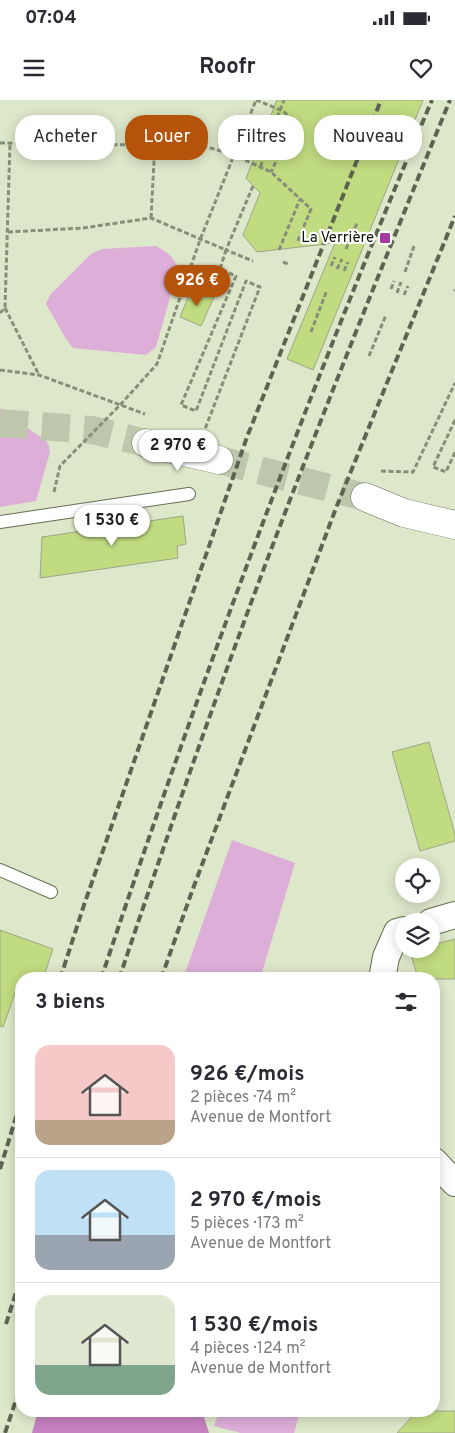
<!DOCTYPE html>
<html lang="fr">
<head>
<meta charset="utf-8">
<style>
	body { margin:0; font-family:Overpass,sans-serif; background:#f2f2f3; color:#2b2b33; height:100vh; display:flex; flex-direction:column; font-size:19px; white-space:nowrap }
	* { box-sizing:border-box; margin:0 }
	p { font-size:16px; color:#7c7c81 }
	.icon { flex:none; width:28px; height:28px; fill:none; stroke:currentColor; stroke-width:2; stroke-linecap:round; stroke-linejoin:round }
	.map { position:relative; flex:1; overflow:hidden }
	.panel { position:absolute; left:15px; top:872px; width:425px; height:445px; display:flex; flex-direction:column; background:#fff; border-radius:20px; box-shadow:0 2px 12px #0003 }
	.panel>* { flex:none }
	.top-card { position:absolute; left:15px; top:15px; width:425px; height:45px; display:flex; gap:10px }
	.tools { position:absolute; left:395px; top:758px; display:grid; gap:10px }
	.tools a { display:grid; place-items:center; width:45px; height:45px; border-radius:50%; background:#fff; box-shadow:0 2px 12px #0003; font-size:25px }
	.price { position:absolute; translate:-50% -42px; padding:0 11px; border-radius:18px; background:#fff; color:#222; font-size:16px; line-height:32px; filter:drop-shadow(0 1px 2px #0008) }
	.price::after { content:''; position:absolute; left:50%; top:30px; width:15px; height:11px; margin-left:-8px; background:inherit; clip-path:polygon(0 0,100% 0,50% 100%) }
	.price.on { background:#b45309; color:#fff }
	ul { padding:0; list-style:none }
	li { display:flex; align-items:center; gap:15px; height:125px; padding:0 20px }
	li+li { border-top:1px solid #e1e1e2 }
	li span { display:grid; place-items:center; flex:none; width:140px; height:100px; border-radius:15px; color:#555 }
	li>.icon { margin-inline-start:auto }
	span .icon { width:60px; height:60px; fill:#fffc; stroke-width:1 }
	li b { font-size:21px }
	h2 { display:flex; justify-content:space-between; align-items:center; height:60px; padding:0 20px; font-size:21px }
	.tag { padding:0 18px; border-radius:20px; background:#fff; box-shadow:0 2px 12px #0003; font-size:18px; line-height:45px }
	.tag.on { background:#b45309; color:#fff }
	.status { display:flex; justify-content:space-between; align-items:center; height:35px; padding:0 25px; background:#fff; direction:ltr }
	.status svg { height:14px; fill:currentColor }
	header { display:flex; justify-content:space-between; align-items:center; height:65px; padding:0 20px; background:#fff; font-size:22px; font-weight:700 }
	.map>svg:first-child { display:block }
</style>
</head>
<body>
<div class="status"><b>07:04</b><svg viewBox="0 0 49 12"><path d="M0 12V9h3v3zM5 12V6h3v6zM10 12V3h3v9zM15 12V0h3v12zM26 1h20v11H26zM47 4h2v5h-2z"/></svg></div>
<header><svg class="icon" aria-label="menu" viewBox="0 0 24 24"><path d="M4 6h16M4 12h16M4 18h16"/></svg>Roofr<svg class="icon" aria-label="heart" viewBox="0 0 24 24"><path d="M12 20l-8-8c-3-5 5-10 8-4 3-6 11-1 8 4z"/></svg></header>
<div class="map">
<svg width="455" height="1333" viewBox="0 0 455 1333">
	<rect width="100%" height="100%" fill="#dde7c9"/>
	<g fill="#ddaed8">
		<path d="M156 146C167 152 174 157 178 169L156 247 146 255 73 248 66 239 46 204 50 195 91 154 102 149Z"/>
		<path d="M0 308 46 341 49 346 50 352 36 401 0 407Z"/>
		<path d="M232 740 295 763 260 879H183Z"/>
		<path d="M219 1311H300L294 1333H241L214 1326Z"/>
	</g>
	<path fill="#c681c1" d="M38 1311H202L209 1333H32Z"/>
	<g fill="#c1db80" stroke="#9da68a">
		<path d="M277 0H423L313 270 287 259 335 143 257 152 243 135 260 93 246 78Z"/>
		<path d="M192 188 214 197 201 226 180 217Z"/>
		<path d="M183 416 186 444 177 446 178 458 40 478 42 437Z"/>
		<path d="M429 642 455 734V741L420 751 392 652Z"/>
		<path d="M0 830 53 849 43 879H20L3 927 0 926Z"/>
		<path d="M455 839V879H418L410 851 419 849H431V845Z"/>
		<path d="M417 1311H455V1333H397Z"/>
	</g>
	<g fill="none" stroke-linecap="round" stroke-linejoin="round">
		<g stroke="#bec7ac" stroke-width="28" stroke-dasharray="28 14" stroke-linecap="butt">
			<path d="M0 323 92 330 146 343"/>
			<path d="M219 360 365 397"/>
		</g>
		<g stroke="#676f54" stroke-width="14">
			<g id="lane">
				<path d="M0 422 189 394"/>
				<path d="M0 770 51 792"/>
			</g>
		</g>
		<g stroke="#676f54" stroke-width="28">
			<g id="street">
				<path d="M431 822 455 815"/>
				<path d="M382 879 386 857 397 832 404 830"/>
				<path d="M434 1061 455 1083"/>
			</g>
		</g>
		<g stroke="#676f54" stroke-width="29">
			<g id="secondary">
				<path d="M146 343 219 360"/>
				<path d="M365 397 404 413 455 425"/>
			</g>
		</g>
		<g stroke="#888f79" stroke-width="3" stroke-dasharray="5 2.5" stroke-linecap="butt">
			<path d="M256 0 283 11 295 22 271 72"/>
			<path d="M0 43 204 46 234 55 271 72 311 109 297 143"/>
			<path d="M261 67 264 50 284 0"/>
			<path d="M253 86 226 150 253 161"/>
			<path d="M151 118 156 24"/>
			<path d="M8 132 83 128 151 118 226 150 220 169 236 176 181 305 196 311 246 181 260 187 205 329"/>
			<path d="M346 149 357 123"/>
			<path d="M279 150 300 99"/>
			<path d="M283 162 288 164"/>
			<path d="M331 166 335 157"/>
			<path d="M337 169 342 159"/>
			<path d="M344 171 348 162"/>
			<path d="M405 172 414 146"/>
			<path d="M391 189 394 181"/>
			<path d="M454 191 455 190"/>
			<path d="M397 193 401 182"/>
			<path d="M404 195 408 186"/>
			<path d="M5 208 39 275"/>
			<path d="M0 213 5 208 10 43"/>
			<path d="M311 232 327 190"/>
			<path d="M369 256 386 215"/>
			<path d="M0 270 39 275 145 314"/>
			<path d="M455 320 433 367 446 372 455 352"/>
			<path d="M381 371 413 372 455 283"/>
			<path d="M54 392 60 366 121 304 157 264 200 140 256 0"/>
		</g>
		<use href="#lane" stroke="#fff" stroke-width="12"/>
		<use href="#street" stroke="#fff" stroke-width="26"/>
		<use href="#secondary" stroke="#fff" stroke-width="28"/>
		<g stroke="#5e6452" stroke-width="4" stroke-dasharray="8 4" stroke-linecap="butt">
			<path d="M60 879 84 805 247 337 381 0"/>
			<path d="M101 879C200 582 310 288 432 0"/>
			<path d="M119 879C179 700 242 521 311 346 356 230 403 115 450 0"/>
			<path d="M161 879 191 794 336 408 455 116"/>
			<path d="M0 1069 21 1001"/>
			<path d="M6 1224 21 1177"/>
			<path d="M5 1333 21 1285"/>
		</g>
	</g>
	<rect fill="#a33b9f" stroke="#fff" stroke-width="2" x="379" y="132" width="12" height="12" rx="2.5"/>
	<g text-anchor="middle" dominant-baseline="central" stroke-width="4.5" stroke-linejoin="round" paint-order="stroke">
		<g font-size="15" fill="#0f1207" stroke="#fff" text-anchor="end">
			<text x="374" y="138">La Verrière</text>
		</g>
	</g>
</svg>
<div class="tools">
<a><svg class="icon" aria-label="locate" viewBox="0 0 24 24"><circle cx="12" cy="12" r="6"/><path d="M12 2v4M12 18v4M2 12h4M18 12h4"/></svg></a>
<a><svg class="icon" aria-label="layers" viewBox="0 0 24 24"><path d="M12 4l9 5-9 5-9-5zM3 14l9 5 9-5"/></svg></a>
</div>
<b class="price on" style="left:197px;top:207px">926 €</b>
<b class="price" style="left:178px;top:372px">2 970 €</b>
<b class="price" style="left:112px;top:447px">1 530 €</b>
<div class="top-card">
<a class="tag">Acheter</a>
<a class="tag on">Louer</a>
<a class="tag">Filtres</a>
<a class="tag">Nouveau</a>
</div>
<section class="panel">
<h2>3 biens<svg class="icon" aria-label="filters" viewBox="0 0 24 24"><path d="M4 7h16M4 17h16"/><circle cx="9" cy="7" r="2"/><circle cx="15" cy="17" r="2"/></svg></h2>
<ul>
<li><span style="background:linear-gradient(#f6c9c9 75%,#b9a48a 0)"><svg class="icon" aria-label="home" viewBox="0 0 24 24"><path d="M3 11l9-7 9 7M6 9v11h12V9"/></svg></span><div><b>926 €/mois</b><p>2 pièces · 74 m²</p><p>Avenue de Montfort</p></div></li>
<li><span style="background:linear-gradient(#bfe0f5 65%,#9aa5b1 0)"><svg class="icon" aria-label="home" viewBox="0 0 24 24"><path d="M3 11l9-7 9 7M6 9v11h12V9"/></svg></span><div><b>2 970 €/mois</b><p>5 pièces · 173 m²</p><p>Avenue de Montfort</p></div></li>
<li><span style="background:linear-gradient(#dfe7d0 70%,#7fa58c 0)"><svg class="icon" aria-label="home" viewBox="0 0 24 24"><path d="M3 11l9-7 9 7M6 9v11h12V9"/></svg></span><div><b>1 530 €/mois</b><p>4 pièces · 124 m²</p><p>Avenue de Montfort</p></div></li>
</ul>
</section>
</div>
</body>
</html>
